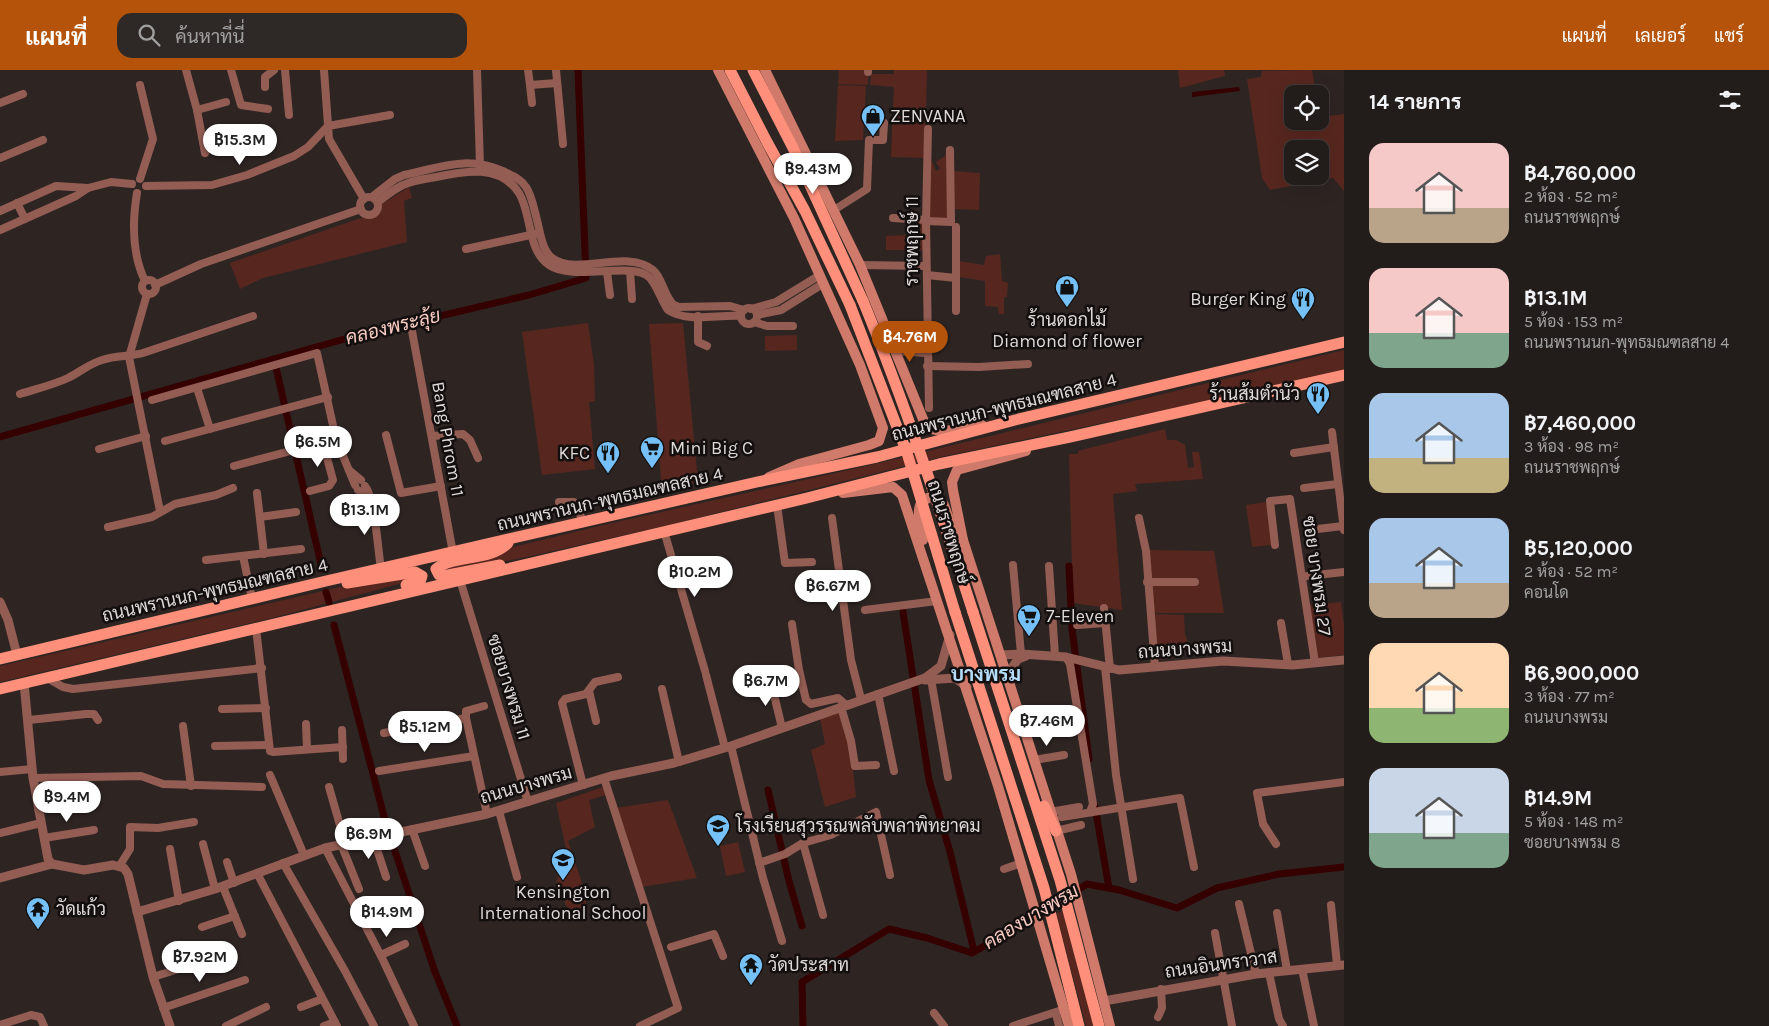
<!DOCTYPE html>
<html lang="th">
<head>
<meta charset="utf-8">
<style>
	body { margin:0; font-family:Karla,Sarabun,sans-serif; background:#2e2927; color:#f1f3f6; height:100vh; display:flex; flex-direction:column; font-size:19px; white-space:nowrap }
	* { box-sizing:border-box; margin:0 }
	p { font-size:16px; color:#a2a1a2 }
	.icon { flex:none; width:28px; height:28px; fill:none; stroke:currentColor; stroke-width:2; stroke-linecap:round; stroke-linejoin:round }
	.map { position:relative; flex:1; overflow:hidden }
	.details { display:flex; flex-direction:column; background:#221c1a; width:425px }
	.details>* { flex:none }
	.tools { position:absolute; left:1284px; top:15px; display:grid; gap:10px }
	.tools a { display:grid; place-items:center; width:45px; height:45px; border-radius:10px; background:#221c1a; box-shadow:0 5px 20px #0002,0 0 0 1px #3f3a39; font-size:25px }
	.price { position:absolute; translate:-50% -42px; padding:0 11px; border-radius:18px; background:#fff; color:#222; font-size:16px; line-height:32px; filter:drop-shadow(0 1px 2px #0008) }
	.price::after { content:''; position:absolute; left:50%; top:30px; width:15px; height:11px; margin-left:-8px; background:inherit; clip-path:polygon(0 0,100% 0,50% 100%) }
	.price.current { background:#b45309; color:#fff }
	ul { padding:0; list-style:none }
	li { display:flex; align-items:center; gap:15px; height:125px; padding:0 25px }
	li span { display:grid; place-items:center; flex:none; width:140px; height:100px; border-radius:15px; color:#555 }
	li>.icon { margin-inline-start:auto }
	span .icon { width:60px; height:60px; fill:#fffc; stroke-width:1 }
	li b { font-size:21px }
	h2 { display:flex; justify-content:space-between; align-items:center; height:60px; padding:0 25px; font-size:21px }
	header { display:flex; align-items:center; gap:30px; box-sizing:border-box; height:70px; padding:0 25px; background:#b45309; color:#fff }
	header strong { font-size:24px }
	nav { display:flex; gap:28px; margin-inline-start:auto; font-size:18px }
	.search { width:350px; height:45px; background:#2e2927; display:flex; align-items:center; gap:12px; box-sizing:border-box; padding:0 18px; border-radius:15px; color:#a2a1a2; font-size:19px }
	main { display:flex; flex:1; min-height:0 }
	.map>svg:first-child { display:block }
</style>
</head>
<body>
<header>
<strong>แผนที่</strong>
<div class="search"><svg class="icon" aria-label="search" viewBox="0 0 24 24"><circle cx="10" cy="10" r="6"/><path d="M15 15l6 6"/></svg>ค้นหาที่นี่</div>
<nav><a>แผนที่</a><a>เลเยอร์</a><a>แชร์</a></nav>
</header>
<main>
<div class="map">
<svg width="1344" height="956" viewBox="0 0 1344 956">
	<rect width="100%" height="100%" fill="#2e2523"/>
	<g fill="#57271f" fill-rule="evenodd">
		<path d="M839 0H869L868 15 838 14Z"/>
		<path d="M894 0H927L925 88 891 87 894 17 870 15 871 4H894Z"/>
		<path d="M1178 0H1224L1225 6 1180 18Z"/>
		<path d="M1312 0 1316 24H1292V51H1320V41L1321 47 1344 44V121L1333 108 1270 120 1262 108 1247 9 1261 7 1262 1ZM1292 79H1320V106H1292Z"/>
		<path d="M838 15 866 16 863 70 835 71Z"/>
		<path d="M946 78 950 80 949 149 928 150 930 87 936 101 940 99 936 92 945 86Z"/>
		<path d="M953 101 980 103 979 140 953 139Z"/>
		<path d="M409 117 412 128 404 131 407 172 263 208 240 219 230 193 361 148 372 147 381 142 382 134Z"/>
		<path d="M911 151 923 152V180H886V166L909 165Z"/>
		<path d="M1000 184 1002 211 1008 213 1007 227H1004V244H999L998 237 985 236V211L959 207V191L984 195 986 186Z"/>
		<path d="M588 253 594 295 595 331 589 332 595 399 542 405 522 262Z"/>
		<path d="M683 253 698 412 662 421 649 254Z"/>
		<path d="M797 265V280L765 281V266Z"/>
		<path d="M1344 280V302L941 387 669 455 522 488 443 502 447 497 509 478 599 456 875 394Z"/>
		<path d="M1165 359 1167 370H1176L1185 375 1188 398 1194 397 1192 382H1199L1203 409 1135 414 1137 421 1113 424 1122 540 1073 533 1069 384H1078V381Z"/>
		<path d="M1267 432 1272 475 1252 477 1246 435Z"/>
		<path d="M1149 480 1214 481 1224 543H1154L1152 516H1198L1199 509 1150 508Z"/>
		<path d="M416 504 410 511 272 548 0 612V596L344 516Z"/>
		<path d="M1341 532 1344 555V585L1317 588 1308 535Z"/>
		<path d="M1154 544 1184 545 1185 564 1189 576 1176 578 1177 587 1158 590Z"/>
		<path d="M840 642 850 674 856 727 825 737 811 680 825 674 820 648Z"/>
		<path d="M603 717 606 725 589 730 595 757 568 771 585 822 587 842 571 846 556 812 567 783 556 733Z"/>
		<path d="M668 730 697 808 641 817 616 738Z"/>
		<path d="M738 772 745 802 726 806 720 776Z"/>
		<path d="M1063 841 1094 956H1086L1056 843Z"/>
	</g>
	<path fill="#340100" d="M1239 17 1240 21 1192 27V22Z"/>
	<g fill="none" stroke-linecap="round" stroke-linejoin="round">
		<g stroke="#340100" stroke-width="7">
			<path d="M274 289 322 499"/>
			<path d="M0 367 355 266 529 225 586 208 578 0"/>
			<path d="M1069 496 1072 559 1089 689"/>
			<path d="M326 522 329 532"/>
			<path d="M903 542 929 710 950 782 974 881"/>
			<path d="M334 555 386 754 435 902 457 956"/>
			<path d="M768 720 789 811 802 856"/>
			<path d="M1095 737 1109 818"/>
			<path d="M803 956 802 912 889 859 927 868 972 883 1021 855 1087 814 1119 820 1177 838 1217 818 1279 804 1344 797"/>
		</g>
		<g stroke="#935d53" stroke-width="8">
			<path d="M186 0 197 40 205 83"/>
			<path d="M231 0 241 35 268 39"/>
			<path d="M285 0 289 45"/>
			<path d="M324 0 329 69 364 129"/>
			<path d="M477 0 480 96"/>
			<path d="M528 0 530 15"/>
			<path d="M556 0 563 74"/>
			<path d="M868 2V0"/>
			<path d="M140 15 153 69 140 109"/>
			<path d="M265 17V7L274 0"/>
			<path d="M0 33 23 24"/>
			<path d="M532 33 530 15 557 13"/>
			<path d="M197 40 226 32"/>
			<path d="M928 59 926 151 929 338"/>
			<path d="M203 72 228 67"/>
			<path d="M0 88 43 70"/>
			<path d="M146 116 212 115 247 105 294 86 308 77 328 56 390 45"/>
			<path d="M137 123C132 153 132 184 145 211"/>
			<circle cx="369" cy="136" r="9"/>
			<path d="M372 127 395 109 404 105C442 97 468 85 505 102 513 106 521 109 526 117 532 126 534 139 537 150 540 162 542 180 552 188 578 207 626 178 653 200 663 208 664 227 674 235L679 237 730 236 744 240"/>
			<path d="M378 132C386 126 394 119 403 115 413 110 425 109 436 107 464 101 500 94 519 123 532 144 527 180 549 195 573 212 631 191 649 207 657 215 661 230 668 240 687 253 719 244 741 246"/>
			<path d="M17 133 25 149"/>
			<path d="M834 140 867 119 869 70H883L884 53"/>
			<path d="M0 141 56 116 88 118"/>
			<path d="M893 148 926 150"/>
			<path d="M926 151 951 152 950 80"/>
			<path d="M0 160 76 126 88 118 111 112 132 114"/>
			<path d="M466 179 535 164"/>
			<path d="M860 195 926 196"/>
			<path d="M630 201 632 229"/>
			<path d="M607 202 610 225"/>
			<path d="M927 205 956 208V157"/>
			<circle cx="149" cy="217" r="7"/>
			<path d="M155 215 201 194 361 139"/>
			<path d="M147 224 129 287 160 441"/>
			<circle cx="749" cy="246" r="8"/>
			<path d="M751 239 776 232 820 205"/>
			<path d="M956 241V208"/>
			<path d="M757 245 781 240 824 213"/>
			<path d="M698 246V272L707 276"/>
			<path d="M754 252 767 256H793"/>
			<path d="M412 261 453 483"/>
			<path d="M894 281 927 283"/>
			<path d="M927 296 979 297 1028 294"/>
			<path d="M197 318 210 359"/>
			<path d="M20 324C36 319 53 315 68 308 80 302 89 294 102 290 116 285 128 287 143 283L253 246"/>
			<path d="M152 330 317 283 336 369 355 415"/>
			<path d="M1332 362 1344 460"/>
			<path d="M386 365 401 423 441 416"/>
			<path d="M432 366 463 364 470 370 478 388"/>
			<path d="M165 371 328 327"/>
			<path d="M99 379 146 366"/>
			<path d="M1294 383 1334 377"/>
			<path d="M234 396 336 369"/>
			<path d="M349 400 361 410"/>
			<path d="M365 416C375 428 378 481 381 499"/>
			<path d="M1304 418 1338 414"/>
			<path d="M358 420 369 427"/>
			<path d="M310 421 329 416 333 410 323 373"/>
			<path d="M257 423 264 484"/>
			<path d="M559 432H574L584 453"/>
			<path d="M777 435 785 493 812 492"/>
			<path d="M260 447 296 442"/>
			<path d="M832 448 851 590 861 629"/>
			<path d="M1139 448 1146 481 1155 597"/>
			<path d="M108 457 152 447 175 434 216 425 233 418"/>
			<path d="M1309 460 1343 456"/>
			<path d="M664 461 705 601"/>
			<path d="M1275 475 1270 431 1290 429 1315 593"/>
			<path d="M243 486 252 529"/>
			<path d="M206 490 301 479"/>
			<path d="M1013 495 1021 584"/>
			<path d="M1049 496 1055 586"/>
			<path d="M1307 506 1344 502"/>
			<path d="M460 510 528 732"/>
			<path d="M1147 512H1195"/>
			<path d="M1104 538 1110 599"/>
			<path d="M865 540 937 531"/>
			<path d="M1281 553 1288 594"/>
			<path d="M792 554 799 600 806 630 811 634 838 628 846 635"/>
			<path d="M1077 555 1105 553"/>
			<path d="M256 558 270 681 273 682 343 677"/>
			<path d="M1066 587 1070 594 1093 734 1090 742"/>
			<path d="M1105 597 1116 705 1133 809"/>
			<path d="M706 605 725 678"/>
			<path d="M49 609 63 617 73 619 262 598"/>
			<path d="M931 609 948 707"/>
			<path d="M771 612 782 658"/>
			<path d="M662 619 679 692"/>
			<path d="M589 621 596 651"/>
			<path d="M878 624 894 701"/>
			<path d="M484 636 466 641V648L487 744"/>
			<path d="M841 637 851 671 855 696 876 695"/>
			<path d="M222 639 266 638"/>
			<path d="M29 650 86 644H94L98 650"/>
			<path d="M306 654 307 678"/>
			<path d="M183 656 191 716"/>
			<path d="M342 660 343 689"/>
			<path d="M384 663 466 648"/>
			<path d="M215 676 268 675"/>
			<path d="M731 676 763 808 782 871"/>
			<path d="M1034 690 1064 685"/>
			<path d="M379 701 474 686"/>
			<path d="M0 702 32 699"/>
			<path d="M270 705 304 785"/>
			<path d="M33 708 141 706 163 714 262 717"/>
			<path d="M604 708 678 938 640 956"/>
			<path d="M583 715 562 633 565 629 586 624 595 612 618 607"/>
			<path d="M329 717 345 773"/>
			<path d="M38 739 90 732"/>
			<path d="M499 741 517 807"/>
			<path d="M1050 742 1079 737"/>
			<path d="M1062 747 1180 728 1194 797"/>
			<path d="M412 759 425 796"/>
			<path d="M1056 761 1081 755"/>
			<path d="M0 763 41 753"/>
			<path d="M373 767 386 807"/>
			<path d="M44 768 94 760"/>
			<path d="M803 773 823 845"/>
			<path d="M203 774 215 819"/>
			<path d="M341 774 359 819"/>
			<path d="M1276 774 1263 754 1257 723 1344 712"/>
			<path d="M325 778 383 890 414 956"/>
			<path d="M170 779 179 831"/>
			<path d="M227 792 234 813"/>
			<path d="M283 793 345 901 374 956"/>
			<path d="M759 793 785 784 803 773 831 765 876 742 890 805"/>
			<path d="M120 795 130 779V757L158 758 194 752"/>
			<path d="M1004 799 1022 793"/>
			<path d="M257 803 337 956"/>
			<path d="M223 817 242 864"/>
			<path d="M1239 834 1256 904"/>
			<path d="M1331 835 1337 895"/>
			<path d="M1277 843 1287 900"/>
			<path d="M202 857 235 846"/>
			<path d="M1215 863 1232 956"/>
			<path d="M671 877 714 864 723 886"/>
			<path d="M381 885 405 874"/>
			<path d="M1302 899 1314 956"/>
			<path d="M1269 903 1279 949 1283 956"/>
			<path d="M153 907 204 891"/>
			<path d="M301 937 322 929"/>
			<path d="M163 938 245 910"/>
			<path d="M934 943 944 956"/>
			<path d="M1056 944 1059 956"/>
			<path d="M1158 947 1162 938 1161 919"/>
			<path d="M0 955 31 945 40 947 44 956"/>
			<path d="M226 956 266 937"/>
			<path d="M324 956 335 952"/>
			<path d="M1013 956 1065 939"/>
		</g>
		<g stroke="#935d53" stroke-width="9">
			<path d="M0 532 8 550 17 585"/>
			<path d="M1000 585 1021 584 1066 587 1119 600 1223 591 1293 595 1344 590"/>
			<path d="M1007 605 1018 589 1026 586"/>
			<path d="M925 610 955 608 967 617"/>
			<path d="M24 613 33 708 48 789 52 794"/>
			<path d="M0 808 52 794 84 800 113 795 124 798 128 804 153 907 170 956"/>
			<path d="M137 842 215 819 325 778 487 744 611 706 674 693 731 676 925 608 941 596 950 565"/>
			<path d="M1104 931 1256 904 1344 895"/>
		</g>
		<g stroke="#cf7a6a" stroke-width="10">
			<path d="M718 0 794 148 860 295 883 358 879 371 869 375 799 394 769 407"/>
			<path d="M765 0 860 195 925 354C933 367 968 357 982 355"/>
			<path d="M1026 381 957 400 952 412 953 420 963 470 1071 804 1110 956"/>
			<path d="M843 423 893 417 902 425 998 716 1069 956"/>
			<path d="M923 470C921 456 910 428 934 427L944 435 953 460 963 470"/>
		</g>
		<g stroke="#fe907b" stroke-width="11">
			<path d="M730 0 767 72 805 141 850 235"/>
			<path d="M753 0 793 78 863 231"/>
			<path d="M500 495 443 506 439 505 436 499C454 484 489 492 508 473"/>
			<path d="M347 513 415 502 422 506 420 512 406 515"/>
			<path d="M955 542 1044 818 1079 956"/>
			<path d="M973 542 1060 810 1099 956"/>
			<path d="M0 589 326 511 757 412 877 387 1015 350 1344 272"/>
			<path d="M0 619 807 428 939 394 1070 367 1344 305"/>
			<path d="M1044 736 1056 761"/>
		</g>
		<g stroke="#fe907b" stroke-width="11">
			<path d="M863 231C905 333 939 437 973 542"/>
			<path d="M850 235 907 383 955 542"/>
		</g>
	</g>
	<defs>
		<g id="shop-pin" transform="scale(1.25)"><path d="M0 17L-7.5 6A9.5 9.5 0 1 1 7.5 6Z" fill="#75c0f6" stroke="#130f0e"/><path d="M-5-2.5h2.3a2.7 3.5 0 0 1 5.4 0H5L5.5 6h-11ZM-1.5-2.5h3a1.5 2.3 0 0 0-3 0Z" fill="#111"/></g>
		<g id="restaurant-pin" transform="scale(1.25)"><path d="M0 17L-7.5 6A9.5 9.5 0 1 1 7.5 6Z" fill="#75c0f6" stroke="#130f0e"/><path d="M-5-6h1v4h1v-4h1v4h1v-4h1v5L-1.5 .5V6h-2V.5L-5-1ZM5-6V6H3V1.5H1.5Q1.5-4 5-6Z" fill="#111"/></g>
		<g id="supermarket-pin" transform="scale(1.25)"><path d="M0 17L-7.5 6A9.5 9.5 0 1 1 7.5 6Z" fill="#75c0f6" stroke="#130f0e"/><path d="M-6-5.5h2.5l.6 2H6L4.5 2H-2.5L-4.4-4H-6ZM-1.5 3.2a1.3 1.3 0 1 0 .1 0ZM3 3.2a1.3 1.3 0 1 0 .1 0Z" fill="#111"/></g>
		<g id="school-pin" transform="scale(1.25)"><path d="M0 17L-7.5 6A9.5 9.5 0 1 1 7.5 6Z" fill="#75c0f6" stroke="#130f0e"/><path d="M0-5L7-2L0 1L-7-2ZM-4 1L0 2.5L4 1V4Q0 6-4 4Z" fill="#111"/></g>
		<g id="temple-pin" transform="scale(1.25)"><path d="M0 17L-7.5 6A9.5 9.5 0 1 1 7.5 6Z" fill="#75c0f6" stroke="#130f0e"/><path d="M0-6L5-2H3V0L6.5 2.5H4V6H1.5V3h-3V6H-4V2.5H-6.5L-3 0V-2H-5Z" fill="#111"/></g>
	</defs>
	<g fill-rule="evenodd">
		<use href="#shop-pin" x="873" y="46"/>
		<use href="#shop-pin" x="1067" y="217"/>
		<use href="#restaurant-pin" x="1303" y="229"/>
		<use href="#restaurant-pin" x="1318" y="324"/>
		<use href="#supermarket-pin" x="652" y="378"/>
		<use href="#restaurant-pin" x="608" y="383"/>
		<use href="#supermarket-pin" x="1029" y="546"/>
		<use href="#school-pin" x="718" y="756"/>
		<use href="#school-pin" x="563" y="790"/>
		<use href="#temple-pin" x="38" y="839"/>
		<use href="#temple-pin" x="751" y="895"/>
	</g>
	<g text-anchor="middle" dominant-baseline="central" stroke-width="5" stroke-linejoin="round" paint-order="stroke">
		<g font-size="18" fill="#dfd9d8" stroke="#130f0e" text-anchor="start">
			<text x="890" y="46">ZENVANA</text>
			<text x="1286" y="229" text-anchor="end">Burger King</text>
			<text x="1067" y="250" text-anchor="middle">ร้านดอกไม้<tspan x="1067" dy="21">Diamond of flower</tspan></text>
			<text x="1300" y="324" text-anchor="end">ร้านส้มตำนัว</text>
			<text x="670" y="378">Mini Big C</text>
			<text x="590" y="383" text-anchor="end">KFC</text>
			<text x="1046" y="546">7-Eleven</text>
			<text x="736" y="756">โรงเรียนสุวรรณพลับพลาพิทยาคม</text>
			<text x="563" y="822" text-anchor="middle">Kensington<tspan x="563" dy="21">International School</tspan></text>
			<text x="56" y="839">วัดแก้ว</text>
			<text x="768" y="895">วัดประสาท</text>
		</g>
		<g font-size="18" fill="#dfd9d8" stroke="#130f0e">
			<text transform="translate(912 171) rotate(-90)">ราชพฤกษ์ 11</text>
			<text transform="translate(1004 337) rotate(-14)">ถนนพรานนก-พุทธมณฑลสาย 4</text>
			<text transform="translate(448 369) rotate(80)">Bang Phrom 11</text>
			<text transform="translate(610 429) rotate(-13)">ถนนพรานนก-พุทธมณฑลสาย 4</text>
			<text transform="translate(949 462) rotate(73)">ถนนราชพฤกษ์</text>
			<text transform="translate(1317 506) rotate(82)">ซอย บางพรม 27</text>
			<text transform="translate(215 520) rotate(-13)">ถนนพรานนก-พุทธมณฑลสาย 4</text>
			<text transform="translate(1185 579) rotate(-4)">ถนนบางพรม</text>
			<text transform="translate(509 617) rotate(73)">ซอยบางพรม 11</text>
			<text transform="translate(526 715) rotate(-16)">ถนนบางพรม</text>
			<text transform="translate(1221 894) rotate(-8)">ถนนอินทราวาส</text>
		</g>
		<g font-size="19" font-style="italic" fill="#f8cbc2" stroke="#130f0e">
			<text transform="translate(393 257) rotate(-14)">คลองพระลุ้ย</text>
			<text transform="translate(1031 847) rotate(-31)">คลองบางพรม</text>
		</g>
		<g font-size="20" font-weight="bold" fill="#b5ddfc" stroke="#130f0e">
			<text x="986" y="604">บางพรม</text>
		</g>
	</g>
</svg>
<div class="tools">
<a><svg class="icon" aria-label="locate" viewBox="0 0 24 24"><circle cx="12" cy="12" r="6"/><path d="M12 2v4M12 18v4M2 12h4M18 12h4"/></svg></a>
<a><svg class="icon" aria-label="layers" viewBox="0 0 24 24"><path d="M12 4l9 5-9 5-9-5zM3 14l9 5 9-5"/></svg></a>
</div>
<b class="price" style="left:240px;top:96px">฿15.3M</b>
<b class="price" style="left:813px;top:125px">฿9.43M</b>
<b class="price current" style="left:910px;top:293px">฿4.76M</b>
<b class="price" style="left:318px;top:398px">฿6.5M</b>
<b class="price" style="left:365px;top:466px">฿13.1M</b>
<b class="price" style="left:695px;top:528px">฿10.2M</b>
<b class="price" style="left:833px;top:542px">฿6.67M</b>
<b class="price" style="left:766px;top:637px">฿6.7M</b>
<b class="price" style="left:1047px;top:677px">฿7.46M</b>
<b class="price" style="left:425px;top:683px">฿5.12M</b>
<b class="price" style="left:67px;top:753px">฿9.4M</b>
<b class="price" style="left:369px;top:790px">฿6.9M</b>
<b class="price" style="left:387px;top:868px">฿14.9M</b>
<b class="price" style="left:200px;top:913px">฿7.92M</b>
</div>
<section class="details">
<h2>14 รายการ<svg class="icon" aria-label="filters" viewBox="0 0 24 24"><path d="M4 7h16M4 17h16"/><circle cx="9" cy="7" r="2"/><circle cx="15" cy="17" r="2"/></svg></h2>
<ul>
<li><span style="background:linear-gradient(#f6c9c9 65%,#b9a48a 0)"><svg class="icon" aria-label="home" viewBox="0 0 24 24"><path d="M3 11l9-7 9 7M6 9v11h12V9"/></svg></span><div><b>฿4,760,000</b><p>2 ห้อง · 52 m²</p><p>ถนนราชพฤกษ์</p></div></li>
<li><span style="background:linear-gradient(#f6c9c9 65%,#7fa58c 0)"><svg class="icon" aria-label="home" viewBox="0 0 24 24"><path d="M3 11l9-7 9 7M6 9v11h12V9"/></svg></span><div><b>฿13.1M</b><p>5 ห้อง · 153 m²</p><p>ถนนพรานนก-พุทธมณฑลสาย 4</p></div></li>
<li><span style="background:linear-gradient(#a9c7e8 65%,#c2b280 0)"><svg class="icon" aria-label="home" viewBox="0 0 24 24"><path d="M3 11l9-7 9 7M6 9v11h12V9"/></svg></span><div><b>฿7,460,000</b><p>3 ห้อง · 98 m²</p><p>ถนนราชพฤกษ์</p></div></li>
<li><span style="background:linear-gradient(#a9c7e8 65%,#b9a48a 0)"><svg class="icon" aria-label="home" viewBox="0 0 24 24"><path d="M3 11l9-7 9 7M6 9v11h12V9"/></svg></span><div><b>฿5,120,000</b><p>2 ห้อง · 52 m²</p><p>คอนโด</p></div></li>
<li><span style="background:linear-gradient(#ffd9b3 65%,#8fb573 0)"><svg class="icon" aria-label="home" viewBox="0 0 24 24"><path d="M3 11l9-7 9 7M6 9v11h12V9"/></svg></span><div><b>฿6,900,000</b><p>3 ห้อง · 77 m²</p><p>ถนนบางพรม</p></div></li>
<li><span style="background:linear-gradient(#c9d6e8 65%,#7fa58c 0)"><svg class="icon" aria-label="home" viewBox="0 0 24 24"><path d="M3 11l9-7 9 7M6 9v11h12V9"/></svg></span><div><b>฿14.9M</b><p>5 ห้อง · 148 m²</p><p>ซอยบางพรม 8</p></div></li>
</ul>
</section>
</main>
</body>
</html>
